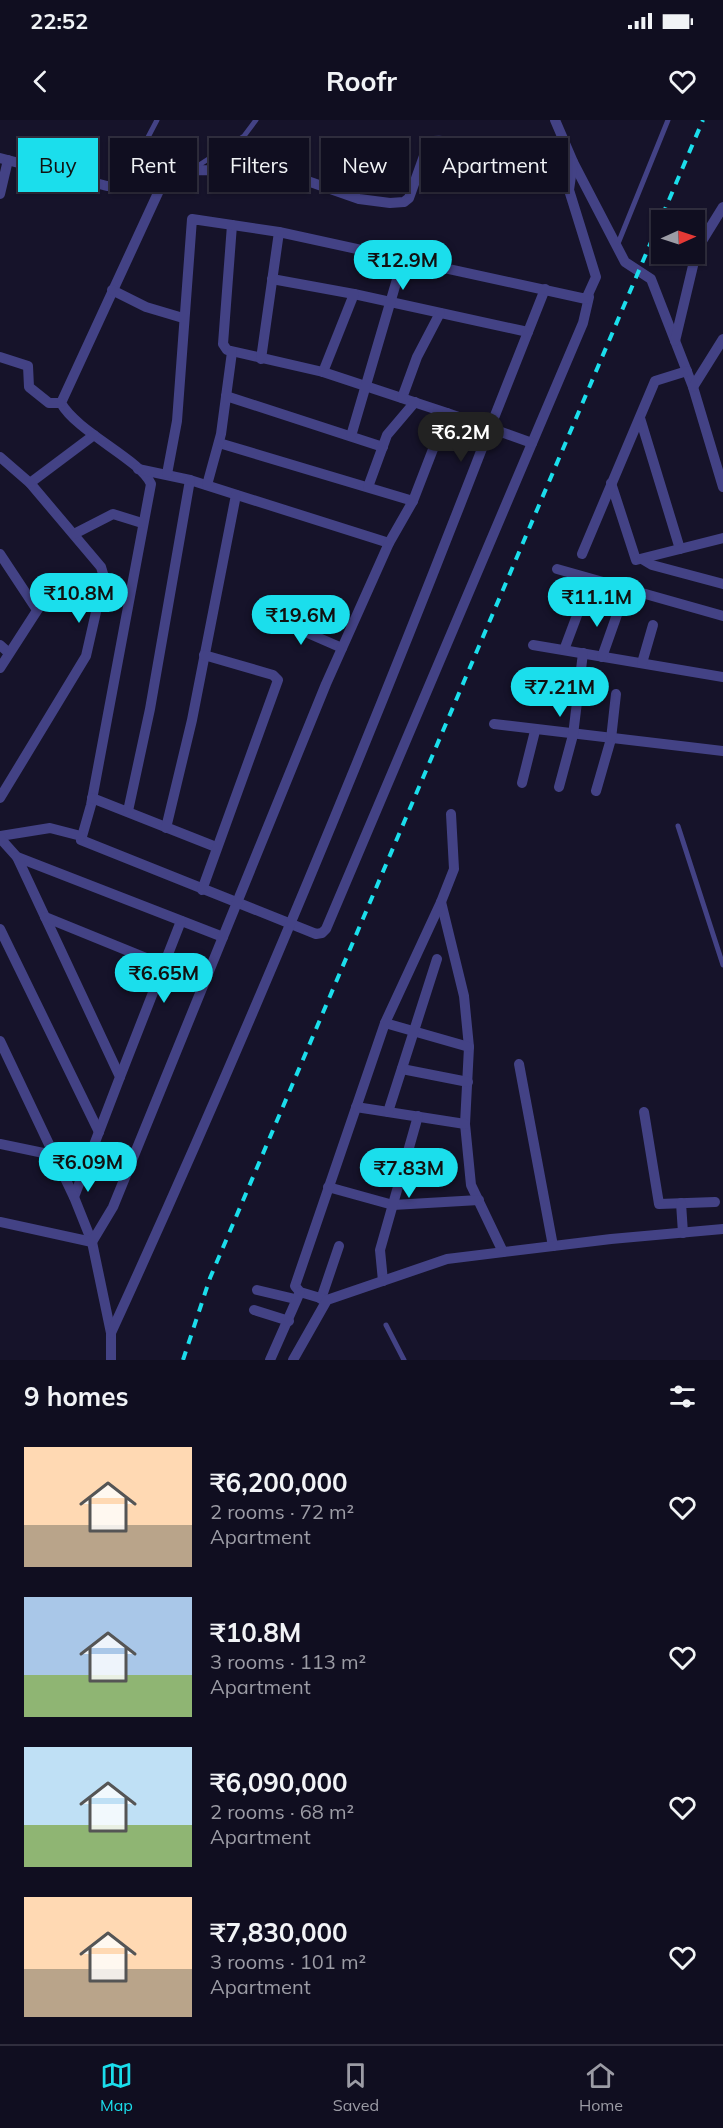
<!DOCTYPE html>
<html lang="en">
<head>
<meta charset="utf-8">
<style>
	body { margin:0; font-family:Mulish,sans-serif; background:#191729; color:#f1f3f6; height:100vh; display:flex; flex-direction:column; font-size:22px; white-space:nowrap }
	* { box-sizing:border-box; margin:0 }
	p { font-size:20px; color:#9c9ca5 }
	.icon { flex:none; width:33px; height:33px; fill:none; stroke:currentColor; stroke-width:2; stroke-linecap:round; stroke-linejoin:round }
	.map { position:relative; height:1240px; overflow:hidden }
	.side { display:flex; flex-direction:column; background:#100e20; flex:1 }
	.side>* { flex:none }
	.banner { position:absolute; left:18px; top:18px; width:687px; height:54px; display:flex; gap:12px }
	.needle { width:39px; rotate:87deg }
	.controls { position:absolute; left:651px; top:90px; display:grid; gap:12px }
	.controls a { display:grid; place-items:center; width:54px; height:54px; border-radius:0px; background:#100e20; box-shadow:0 2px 4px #0004,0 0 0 2px #302e3e; font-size:30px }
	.price { position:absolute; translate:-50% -51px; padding:0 14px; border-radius:21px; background:#1bdeec; color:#111; font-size:20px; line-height:39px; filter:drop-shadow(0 2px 3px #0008) }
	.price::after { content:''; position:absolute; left:50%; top:36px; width:18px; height:14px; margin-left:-9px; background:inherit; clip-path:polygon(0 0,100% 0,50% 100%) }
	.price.active { background:#222; color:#fff }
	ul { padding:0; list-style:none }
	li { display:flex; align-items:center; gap:18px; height:150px; padding:0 24px }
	li span { display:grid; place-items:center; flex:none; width:168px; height:120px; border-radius:0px; color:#555 }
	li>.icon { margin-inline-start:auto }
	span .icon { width:72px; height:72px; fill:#fffc; stroke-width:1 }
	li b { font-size:26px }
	h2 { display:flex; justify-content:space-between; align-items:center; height:72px; padding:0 24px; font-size:26px }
	.chip { padding:0 21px; border-radius:0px; background:#100e20; box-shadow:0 2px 4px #0004,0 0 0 2px #302e3e; font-size:21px; line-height:54px }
	.chip.active { background:#1bdeec; color:#111 }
	.status { display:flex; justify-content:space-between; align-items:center; height:42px; padding:0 30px; background:#100e20; direction:ltr }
	.status svg { height:16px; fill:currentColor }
	header { display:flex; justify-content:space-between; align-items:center; height:78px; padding:0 24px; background:#100e20; font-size:27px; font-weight:700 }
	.tab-bar { display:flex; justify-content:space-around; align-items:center; height:84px; border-top:2px solid #302e3e; background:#100e20; font-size:16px; color:#9c9ca5 }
	.tab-bar a { display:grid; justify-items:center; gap:3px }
	.tab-bar .active { color:#1bdeec }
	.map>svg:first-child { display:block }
</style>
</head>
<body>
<div class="status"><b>22:52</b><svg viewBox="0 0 49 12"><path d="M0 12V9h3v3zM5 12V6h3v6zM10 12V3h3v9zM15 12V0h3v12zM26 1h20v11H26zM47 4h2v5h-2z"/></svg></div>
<header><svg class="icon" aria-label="back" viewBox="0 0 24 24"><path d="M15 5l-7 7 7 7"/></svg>Roofr<svg class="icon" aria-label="heart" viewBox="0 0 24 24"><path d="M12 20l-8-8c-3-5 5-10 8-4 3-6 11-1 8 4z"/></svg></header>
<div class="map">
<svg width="723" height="1240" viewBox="0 0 723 1240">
	<rect width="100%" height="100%" fill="#16132a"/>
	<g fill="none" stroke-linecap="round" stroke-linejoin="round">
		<g stroke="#434285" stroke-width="5">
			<path d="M196 47 244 16 256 0"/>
			<path d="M116 63 135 42 157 0"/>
			<path d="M617 126 668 0"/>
			<path d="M678 706 723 845"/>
			<path d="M386 1205 404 1240"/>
		</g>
		<g stroke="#434285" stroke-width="10">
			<path d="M555 0 573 42 625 142 651 159 693 267 723 367"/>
			<path d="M0 38 107 66 163 62 192 50 249 51 296 57 359 79 390 83 404 82 409 78 429 22C462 13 537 56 569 70"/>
			<path d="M163 62 61 283C77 312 141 340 151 364L91 685 81 720 316 814 322 813 326 809 583 203 589 177"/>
			<path d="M0 74 8 40"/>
			<path d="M232 105 223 224 227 230 323 252 447 293"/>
			<path d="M272 159 354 174 528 212"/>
			<path d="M112 170 146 187 183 198"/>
			<path d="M675 221 697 129 723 87"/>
			<path d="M0 237 28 246 29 267 49 283H61"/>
			<path d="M261 239 279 112"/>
			<path d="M323 252 354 174"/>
			<path d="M693 267 723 219"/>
			<path d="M226 276 383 327"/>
			<path d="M402 278 417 237 440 193"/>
			<path d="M640 298 680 429"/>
			<path d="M351 316 403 139"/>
			<path d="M219 323 413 381"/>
			<path d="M532 323 490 308 545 169"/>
			<path d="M0 337 30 363 101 447 104 457 86 536 0 678"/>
			<path d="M138 349 190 360 389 423"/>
			<path d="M167 354 177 301 192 99 279 112 586 179 596 157 569 70 573 42"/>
			<path d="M30 363 94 315"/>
			<path d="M611 363 636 440 723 418"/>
			<path d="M207 365 221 314 232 232"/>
			<path d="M368 367 387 315 415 282"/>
			<path d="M74 414 113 394 142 403"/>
			<path d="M0 434 37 490"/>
			<path d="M582 434 655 261 687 251"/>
			<path d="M642 439 652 445 723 464"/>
			<path d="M557 449 723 496"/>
			<path d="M271 497 342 528"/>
			<path d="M0 525 9 533"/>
			<path d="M533 525 723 557"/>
			<path d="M564 530 582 482"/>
			<path d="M602 537 619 489"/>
			<path d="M642 543 653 505"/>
			<path d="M0 548 58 458"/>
			<path d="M494 604 723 631"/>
			<path d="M522 663 535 611"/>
			<path d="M559 667 573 615 583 533"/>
			<path d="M596 671 611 619 616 574"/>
			<path d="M92 678 216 727"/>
			<path d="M128 691 150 589 190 360"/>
			<path d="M166 708 192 600 236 375"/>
			<path d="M0 716 50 708 81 716"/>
			<path d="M0 718 17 737 223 817"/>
			<path d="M17 737 120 957 74 1077"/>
			<path d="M202 770 278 560 273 555 204 535"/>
			<path d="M441 782 464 876 469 927 465 1004 471 1065 503 1132"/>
			<path d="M45 797 163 845"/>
			<path d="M0 809 99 1012"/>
			<path d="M385 903 469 927"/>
			<path d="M0 921 74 1077 92 1122 111 1213V1240"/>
			<path d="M519 944 553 1126"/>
			<path d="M402 949 468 962"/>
			<path d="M120 957 181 801"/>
			<path d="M356 987 465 1004"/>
			<path d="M388 992 437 839"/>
			<path d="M644 992 659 1084 715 1082"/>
			<path d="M0 1024 53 1035"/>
			<path d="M328 1067 393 1085 479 1080"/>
			<path d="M681 1083 683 1113"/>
			<path d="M0 1102 92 1122 113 1087 326 564 389 423 413 381 447 293 490 308C372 613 247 916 111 1213"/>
			<path d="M383 1161 380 1130 418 996"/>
			<path d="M257 1170 295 1179"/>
			<path d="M321 1179 339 1126"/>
			<path d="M327 1180 300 1172 295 1166 385 903 441 782 454 749 451 694"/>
			<path d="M254 1190 289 1201"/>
			<path d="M270 1240 300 1172"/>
			<path d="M293 1240 327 1180 447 1139 611 1119 723 1109"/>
		</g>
		<path stroke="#1bdeec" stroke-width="4" stroke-dasharray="9 8" stroke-linecap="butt" d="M183 1240 210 1158 703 0"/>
	</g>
</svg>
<div class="controls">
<a><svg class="needle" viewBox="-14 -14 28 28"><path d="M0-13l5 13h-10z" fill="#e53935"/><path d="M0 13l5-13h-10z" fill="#9c9ca5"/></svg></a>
</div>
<b class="price" style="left:403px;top:171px">₹12.9M</b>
<b class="price active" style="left:461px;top:343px">₹6.2M</b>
<b class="price" style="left:79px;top:504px">₹10.8M</b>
<b class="price" style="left:597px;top:508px">₹11.1M</b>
<b class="price" style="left:301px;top:526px">₹19.6M</b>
<b class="price" style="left:560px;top:598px">₹7.21M</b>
<b class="price" style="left:164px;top:884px">₹6.65M</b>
<b class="price" style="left:88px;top:1073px">₹6.09M</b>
<b class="price" style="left:409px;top:1079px">₹7.83M</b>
<div class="banner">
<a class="chip active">Buy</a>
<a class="chip">Rent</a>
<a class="chip">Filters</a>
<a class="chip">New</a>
<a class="chip">Apartment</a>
</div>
</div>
<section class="side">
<h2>9 homes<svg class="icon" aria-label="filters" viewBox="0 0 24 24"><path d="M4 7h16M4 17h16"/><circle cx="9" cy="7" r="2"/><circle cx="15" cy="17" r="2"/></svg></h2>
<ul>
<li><span style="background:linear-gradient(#ffd9b3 65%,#b9a48a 0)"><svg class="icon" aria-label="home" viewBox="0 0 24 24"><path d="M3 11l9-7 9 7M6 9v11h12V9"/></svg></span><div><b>₹6,200,000</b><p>2 rooms · 72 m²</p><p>Apartment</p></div><svg class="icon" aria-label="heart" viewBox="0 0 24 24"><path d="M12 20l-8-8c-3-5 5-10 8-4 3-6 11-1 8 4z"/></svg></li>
<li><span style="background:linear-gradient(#a9c7e8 65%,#8fb573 0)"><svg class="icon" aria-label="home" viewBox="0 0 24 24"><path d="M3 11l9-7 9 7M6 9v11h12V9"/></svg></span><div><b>₹10.8M</b><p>3 rooms · 113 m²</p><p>Apartment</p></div><svg class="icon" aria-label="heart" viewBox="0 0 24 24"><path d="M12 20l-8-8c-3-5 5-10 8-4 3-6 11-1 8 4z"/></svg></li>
<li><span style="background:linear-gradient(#bfe0f5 65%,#8fb573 0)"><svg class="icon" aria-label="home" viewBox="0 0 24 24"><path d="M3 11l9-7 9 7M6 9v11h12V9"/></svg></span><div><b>₹6,090,000</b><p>2 rooms · 68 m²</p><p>Apartment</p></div><svg class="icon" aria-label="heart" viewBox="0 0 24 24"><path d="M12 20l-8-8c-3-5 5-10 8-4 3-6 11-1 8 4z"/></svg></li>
<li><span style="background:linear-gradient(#ffd9b3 60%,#b9a48a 0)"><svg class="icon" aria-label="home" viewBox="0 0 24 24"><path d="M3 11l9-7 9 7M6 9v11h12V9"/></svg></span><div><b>₹7,830,000</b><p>3 rooms · 101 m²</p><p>Apartment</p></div><svg class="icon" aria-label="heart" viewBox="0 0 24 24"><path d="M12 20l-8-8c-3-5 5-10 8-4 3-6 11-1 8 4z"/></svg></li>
</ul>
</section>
<nav class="tab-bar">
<a class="active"><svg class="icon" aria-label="map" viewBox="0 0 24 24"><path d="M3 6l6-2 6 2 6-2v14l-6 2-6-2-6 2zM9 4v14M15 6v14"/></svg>Map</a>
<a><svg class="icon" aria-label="saved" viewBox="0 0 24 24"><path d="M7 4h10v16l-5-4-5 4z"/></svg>Saved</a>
<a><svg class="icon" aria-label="home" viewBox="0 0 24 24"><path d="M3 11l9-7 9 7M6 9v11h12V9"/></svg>Home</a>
</nav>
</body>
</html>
